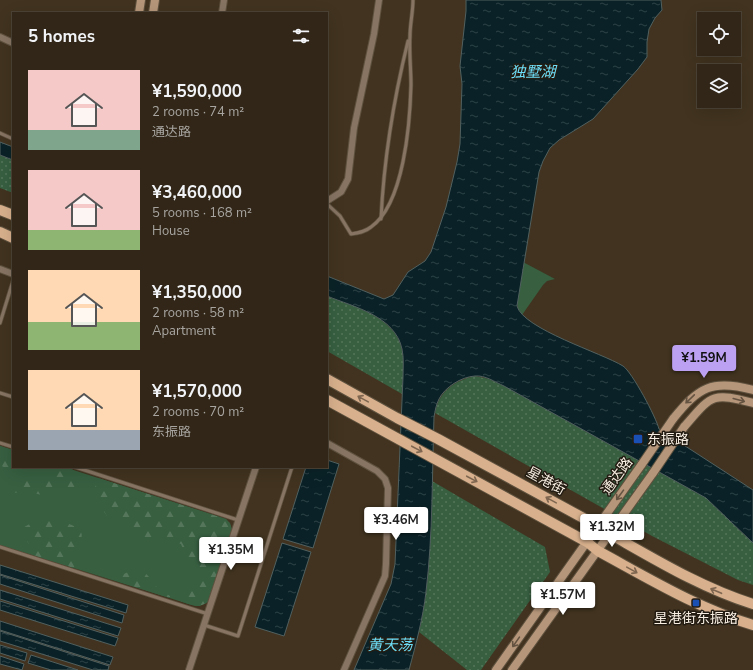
<!DOCTYPE html>
<html lang="en">
<head>
<meta charset="utf-8">
<style>
	body { margin:0; font-family:"Nunito Sans","Noto Sans SC",sans-serif; background:#3d3224; color:#f1f3f6; height:100vh; display:flex; flex-direction:column; font-size:15px; white-space:nowrap }
	* { box-sizing:border-box; margin:0 }
	p { font-size:13px; color:#a8a5a1 }
	.icon { flex:none; width:22px; height:22px; fill:none; stroke:currentColor; stroke-width:2; stroke-linecap:round; stroke-linejoin:round }
	.map { position:relative; flex:1; overflow:hidden }
	.sheet { position:absolute; left:12px; top:12px; width:316px; height:456px; display:flex; flex-direction:column; background:#312617; border-radius:0px; box-shadow:0 4px 16px #0002,0 0 0 1px #4c4336 }
	.sheet>* { flex:none }
	.controls { position:absolute; left:697px; top:12px; display:grid; gap:8px }
	.controls a { display:grid; place-items:center; width:44px; height:44px; border-radius:0px; background:#312617; box-shadow:0 4px 16px #0002,0 0 0 1px #4c4336; font-size:20px }
	.price { position:absolute; translate:-50% -34px; padding:0 9px; border-radius:4px; background:#fff; color:#222; font-size:13px; line-height:26px; filter:drop-shadow(0 1px 2px #0008) }
	.price::after { content:''; position:absolute; left:50%; top:24px; width:12px; height:9px; margin-left:-6px; background:inherit; clip-path:polygon(0 0,100% 0,50% 100%) }
	.price.current { background:#bca0f2; color:#111 }
	ul { padding:0; list-style:none }
	li { display:flex; align-items:center; gap:12px; height:100px; padding:0 16px }
	li span { display:grid; place-items:center; flex:none; width:112px; height:80px; border-radius:0px; color:#555 }
	li>.icon { margin-inline-start:auto }
	span .icon { width:48px; height:48px; fill:#fffc; stroke-width:1 }
	li b { font-size:17px }
	h2 { display:flex; justify-content:space-between; align-items:center; height:48px; padding:0 16px; font-size:17px }
	.map>svg:first-child { display:block }
</style>
</head>
<body>
<div class="map">
<svg width="753" height="670" viewBox="0 0 753 670">
	<defs>
		<pattern id="forest-firs" width="22" height="20" patternUnits="userSpaceOnUse"><rect width="22" height="20" fill="#375f40"/><path d="M5 1l3.5 6h-7zM16 11l3.5 6h-7z" fill="#55765b"/></pattern>
		<pattern id="park-dots" width="8" height="8" patternUnits="userSpaceOnUse"><rect width="8" height="8" fill="#375f40"/><path d="M2 2h.1M6 6h.1" fill="none" stroke="#55765b" stroke-width="1.8" stroke-linecap="round"/></pattern>
		<pattern id="water-ripples" width="26" height="14" patternUnits="userSpaceOnUse"><rect width="26" height="14" fill="#0a2227"/><path d="M2 4q2-2 4 0t4 0M15 11q2-2 4 0t4 0" fill="none" stroke="#2e4246"/></pattern>
	</defs>
	<rect width="100%" height="100%" fill="#41331f"/>
	<g fill="#375f40">
		<path d="M523 262 555 279 547 281 543 285 522 315 518 310 517 301Z"/>
		<path d="M0 446 13 450V467H64L226 519 230 523 232 529 208 602 200 606H195L0 545Z"/>
	</g>
	<g fill="url(#forest-firs)">
		<path d="M0 446 13 450V467L9 470 0 465Z"/>
		<path d="M64 467C76 471 79 470 79 483L75 488 57 490 46 496 25 491 14 493 12 491C14 476 38 481 48 478 54 477 60 471 64 467Z"/>
		<path d="M98 478 226 519 231 526V533L208 602C198 609 188 604 178 600L181 591 193 585 196 580 195 574 189 564 181 544 172 541 165 535H159L149 539H143L138 535 130 526 107 516 96 500 95 488Z"/>
		<path d="M52 520C60 521 87 526 81 539 79 543 75 546 73 550L75 562 74 568 33 555 31 547 22 534C22 521 42 522 52 520Z"/>
		<path d="M136 569C149 571 151 583 161 591 164 593 167 594 170 596V598L111 579Z"/>
	</g>
	<g fill="url(#park-dots)">
		<path d="M0 155 13 160V193L0 188Z"/>
		<path d="M327 296C354 307 395 316 402 350 405 364 403 380 402 394L327 351Z"/>
		<path d="M475 376 489 379 504 386 706 498 753 543V585L738 580 652 536 435 413C439 391 454 381 475 376Z"/>
		<path d="M432 481 545 547 550 572 481 670H467L419 632C431 583 430 531 432 481Z"/>
	</g>
	<g fill="url(#water-ripples)" stroke="#51605f">
		<path d="M466 0H661L662 10 655 18 649 29 647 42V57L638 69 593 119 559 140 550 148 543 161 539 172 517 306C523 329 602 353 623 366 632 372 656 417 659 429L753 490V543L706 498 504 386C495 382 485 375 475 376 461 377 445 387 439 399 436 405 435 411 434 417 432 475 433 534 426 592 423 618 416 644 409 670H354L391 584 395 564 403 377C403 368 404 358 402 349 395 316 354 307 327 296V276L384 299 393 295 408 272 425 261 431 252 446 207 457 162 460 144 462 84 460 66 466 11Z"/>
		<path d="M0 142 13 147V160L0 155Z"/>
		<path d="M327 460 339 464 313 548 283 539 306 467H327Z"/>
		<path d="M282 543 311 552 284 636 255 627Z"/>
		<path d="M0 565 128 605 126 613 0 574Z"/>
		<path d="M0 575 124 615 122 623 0 584Z"/>
		<path d="M0 590 121 628 118 636 0 599Z"/>
		<path d="M0 601 118 638 115 646 0 610Z"/>
		<path d="M0 621 113 657 110 665 0 630Z"/>
		<path d="M0 631 109 666 108 670H93L0 641Z"/>
		<path d="M0 645 27 653 25 661 0 653Z"/>
		<path d="M31 655 78 670H51L28 663Z"/>
		<path d="M0 656 24 664 22 670 0 664Z"/>
	</g>
	<g fill="none" stroke-linecap="round" stroke-linejoin="round">
		<g stroke="#5e513e" stroke-width="4.5">
			<g id="lane">
				<path d="M0 133 13 139"/>
				<path d="M327 204 340 216 351 234C358 233 365 232 371 227 404 204 410 123 411 85 411 69 409 52 410 36 410 24 413 12 413 0"/>
				<path d="M381 219C384 156 393 102 408 41"/>
				<path d="M0 323 13 281"/>
				<path d="M0 393 13 397"/>
				<path d="M0 443 13 447"/>
				<path d="M75 467 238 520"/>
				<path d="M0 547 208 614"/>
				<path d="M204 625 238 636 292 467"/>
			</g>
		</g>
		<g stroke="#5e513e" stroke-width="8">
			<g id="street">
				<path d="M222 13 224 0"/>
				<path d="M0 37 13 43"/>
				<path d="M327 201 341 192 348 179 354 128 374 34 379 0"/>
				<path d="M0 269 13 274"/>
				<path d="M327 443 377 471 385 479 388 488 386 564 385 576 344 670"/>
				<path d="M189 670 256 467"/>
			</g>
		</g>
		<g stroke="#5e513e" stroke-width="10">
			<g id="secondary">
				<path d="M139 13 141 0"/>
				<path d="M153 13 155 0"/>
				<path d="M673 419C699 387 712 379 753 390"/>
				<path d="M684 427C712 395 711 392 753 403"/>
				<path d="M496 670 642 464"/>
				<path d="M512 670 653 473"/>
			</g>
		</g>
		<g stroke="#5e513e" stroke-width="12">
			<g id="primary">
				<path d="M0 210 13 215"/>
				<path d="M0 232 13 238"/>
				<path d="M327 379 397 418 438 439 598 526 610 534C656 560 702 588 753 604"/>
				<path d="M327 400 587 542 598 551C648 578 697 608 753 625"/>
			</g>
		</g>
		<use href="#lane" stroke="#877463" stroke-width="3"/>
		<use href="#street" stroke="#877463" stroke-width="6"/>
		<use href="#secondary" stroke="#b5967a" stroke-width="8"/>
		<use href="#primary" stroke="#d8b08d" stroke-width="10"/>
		<g stroke="#5e513e" stroke-width="10" stroke-linecap="butt">
			<g id="secondary-bridge">
				<path d="M642 464 673 419"/>
				<path d="M653 473 684 427"/>
			</g>
		</g>
		<use href="#secondary-bridge" stroke="#b5967a" stroke-width="8"/>
	</g>
	<defs><path id="oneway-shaft" d="M-6 0H5M1.5-3L5.5 0L1.5 3" fill="none" stroke-width="1.6" stroke-linecap="round" stroke-linejoin="round"/></defs>
	<g stroke="#7e6650">
		<use href="#oneway-shaft" transform="translate(363 399) rotate(-151)"/>
		<use href="#oneway-shaft" transform="translate(417 449) rotate(28)"/>
		<use href="#oneway-shaft" transform="translate(472 479) rotate(28)"/>
		<use href="#oneway-shaft" transform="translate(551 500) rotate(-151)"/>
		<use href="#oneway-shaft" transform="translate(632 570) rotate(29)"/>
		<use href="#oneway-shaft" transform="translate(716 591) rotate(-157)"/>
	</g>
	<g stroke="#655341">
		<use href="#oneway-shaft" transform="translate(690 399) rotate(136)"/>
		<use href="#oneway-shaft" transform="translate(739 400) rotate(15)"/>
		<use href="#oneway-shaft" transform="translate(620 495) rotate(126)"/>
		<use href="#oneway-shaft" transform="translate(516 642) rotate(125)"/>
	</g>
	<g fill="#1a4fb4" stroke="#231c13" stroke-width="1.5">
		<rect x="633" y="434" width="10" height="10" rx="2"/>
		<rect x="692" y="599" width="8" height="8" rx="2"/>
	</g>
	<g text-anchor="middle" dominant-baseline="central" stroke-width="3" stroke-linejoin="round" paint-order="stroke">
		<g font-size="14" fill="#f8efe2" stroke="#231c13" text-anchor="start">
			<text x="647" y="439">东振路</text>
			<text x="696" y="618" text-anchor="middle">星港街东振路</text>
		</g>
		<g font-size="14" fill="#f8efe2" stroke="#231c13">
			<text transform="translate(617 476) rotate(-54)">通达路</text>
			<text transform="translate(546 481) rotate(29)">星港街</text>
		</g>
		<g font-size="15" font-style="italic" fill="#6ddef7" stroke="#231c13">
			<text x="533" y="72">独墅湖</text>
			<text x="390" y="645">黄天荡</text>
		</g>
	</g>
</svg>
<div class="controls">
<a><svg class="icon" aria-label="locate" viewBox="0 0 24 24"><circle cx="12" cy="12" r="6"/><path d="M12 2v4M12 18v4M2 12h4M18 12h4"/></svg></a>
<a><svg class="icon" aria-label="layers" viewBox="0 0 24 24"><path d="M12 4l9 5-9 5-9-5zM3 14l9 5 9-5"/></svg></a>
</div>
<b class="price current" style="left:704px;top:379px">¥1.59M</b>
<b class="price" style="left:396px;top:541px">¥3.46M</b>
<b class="price" style="left:612px;top:548px">¥1.32M</b>
<b class="price" style="left:231px;top:571px">¥1.35M</b>
<b class="price" style="left:563px;top:616px">¥1.57M</b>
<section class="sheet">
<h2>5 homes<svg class="icon" aria-label="filters" viewBox="0 0 24 24"><path d="M4 7h16M4 17h16"/><circle cx="9" cy="7" r="2"/><circle cx="15" cy="17" r="2"/></svg></h2>
<ul>
<li><span style="background:linear-gradient(#f6c9c9 75%,#7fa58c 0)"><svg class="icon" aria-label="home" viewBox="0 0 24 24"><path d="M3 11l9-7 9 7M6 9v11h12V9"/></svg></span><div><b>¥1,590,000</b><p>2 rooms · 74 m²</p><p>通达路</p></div></li>
<li><span style="background:linear-gradient(#f6c9c9 75%,#8fb573 0)"><svg class="icon" aria-label="home" viewBox="0 0 24 24"><path d="M3 11l9-7 9 7M6 9v11h12V9"/></svg></span><div><b>¥3,460,000</b><p>5 rooms · 168 m²</p><p>House</p></div></li>
<li><span style="background:linear-gradient(#ffd9b3 65%,#8fb573 0)"><svg class="icon" aria-label="home" viewBox="0 0 24 24"><path d="M3 11l9-7 9 7M6 9v11h12V9"/></svg></span><div><b>¥1,350,000</b><p>2 rooms · 58 m²</p><p>Apartment</p></div></li>
<li><span style="background:linear-gradient(#ffd9b3 75%,#9aa5b1 0)"><svg class="icon" aria-label="home" viewBox="0 0 24 24"><path d="M3 11l9-7 9 7M6 9v11h12V9"/></svg></span><div><b>¥1,570,000</b><p>2 rooms · 70 m²</p><p>东振路</p></div></li>
</ul>
</section>
</div>
</body>
</html>
